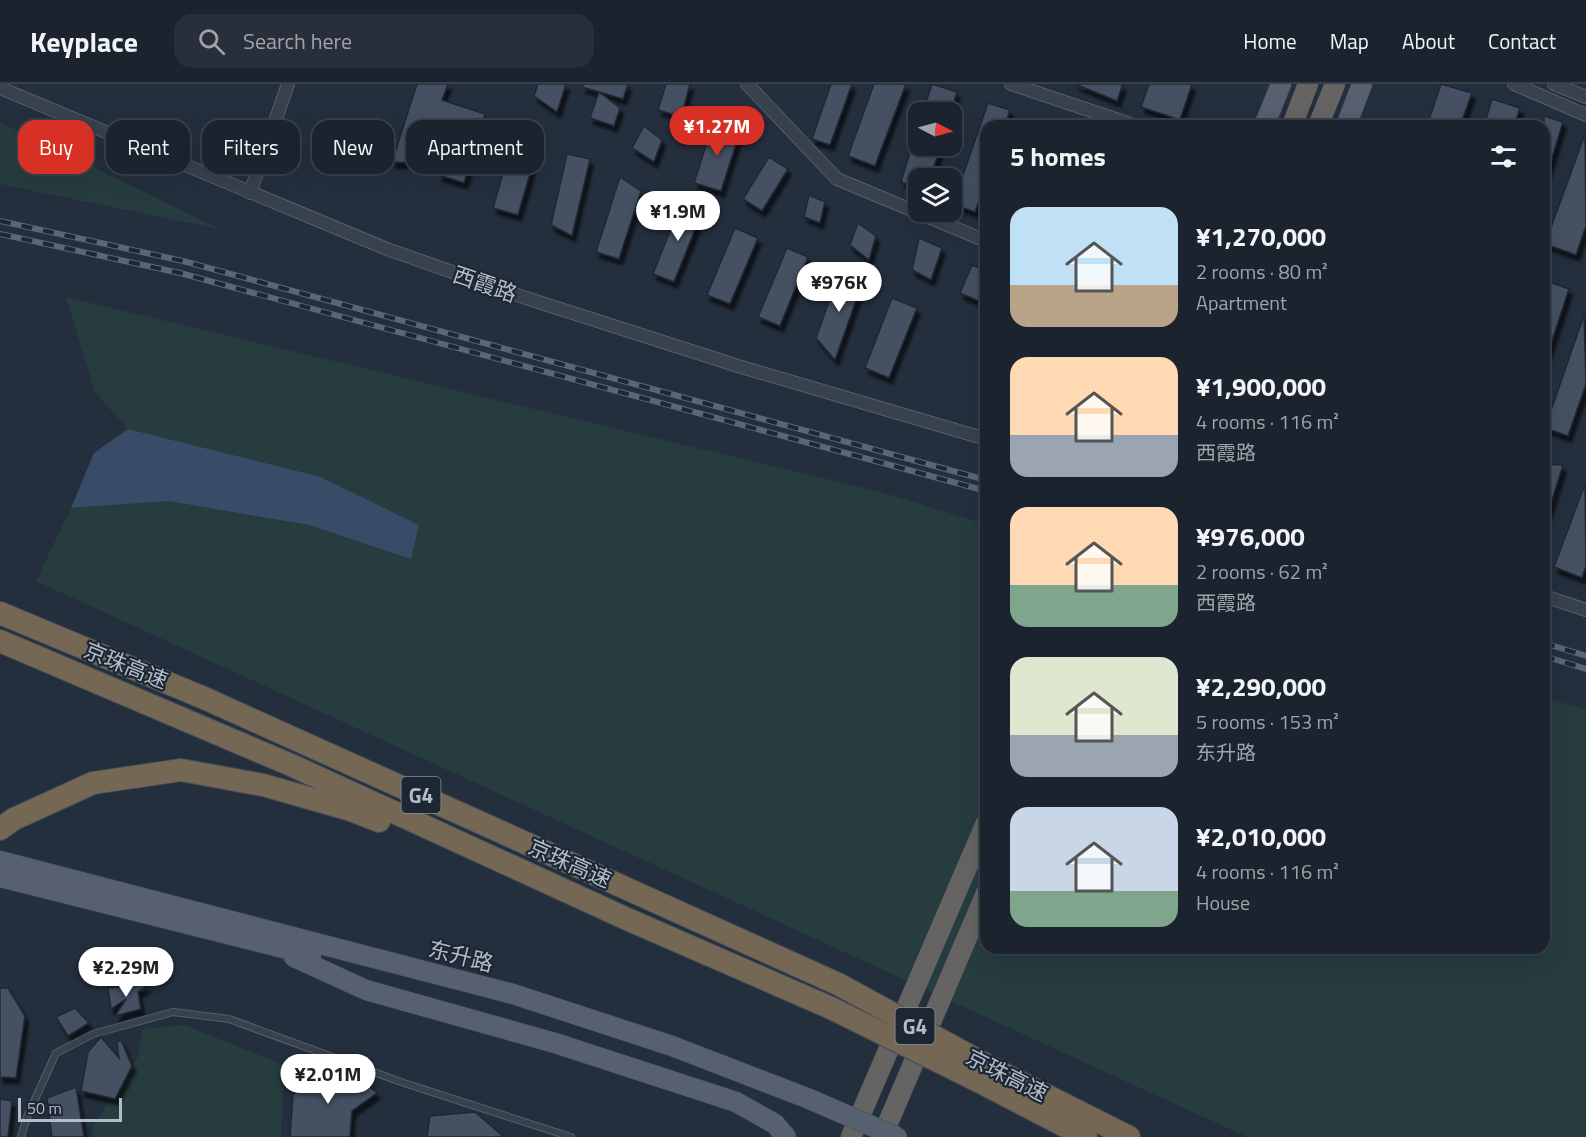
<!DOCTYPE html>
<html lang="en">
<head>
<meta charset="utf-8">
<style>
	body { margin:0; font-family:"Titillium Web","Noto Sans SC",sans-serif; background:#282f3a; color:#f1f3f6; height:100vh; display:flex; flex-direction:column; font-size:22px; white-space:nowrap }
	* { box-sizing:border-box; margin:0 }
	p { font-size:20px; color:#a0a4aa }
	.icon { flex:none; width:33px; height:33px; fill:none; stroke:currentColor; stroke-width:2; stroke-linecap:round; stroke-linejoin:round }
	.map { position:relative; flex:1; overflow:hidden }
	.drawer { position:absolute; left:980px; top:36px; width:570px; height:834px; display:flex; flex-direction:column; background:#1b232e; border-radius:18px; box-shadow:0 6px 24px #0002,0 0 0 2px #39404a }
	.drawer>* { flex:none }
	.top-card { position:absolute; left:18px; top:36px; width:570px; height:54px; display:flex; gap:12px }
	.needle { width:39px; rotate:96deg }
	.fabs { position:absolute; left:908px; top:18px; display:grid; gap:12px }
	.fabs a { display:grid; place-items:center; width:54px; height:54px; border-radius:12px; background:#1b232e; box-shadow:0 6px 24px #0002,0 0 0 2px #39404a; font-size:30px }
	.scale { position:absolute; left:18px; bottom:15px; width:104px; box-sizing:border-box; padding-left:6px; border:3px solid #b4bcc9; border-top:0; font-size:16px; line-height:21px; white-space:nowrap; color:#b4bcc9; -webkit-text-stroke:4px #1d2633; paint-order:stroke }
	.price { position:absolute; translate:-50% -51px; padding:0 14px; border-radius:21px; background:#fff; color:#222; font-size:20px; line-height:39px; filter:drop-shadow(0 2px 3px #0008) }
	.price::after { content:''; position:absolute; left:50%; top:36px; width:18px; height:14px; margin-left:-9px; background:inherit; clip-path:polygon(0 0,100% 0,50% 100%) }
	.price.selected { background:#d93025; color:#fff }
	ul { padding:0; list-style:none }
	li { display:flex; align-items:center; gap:18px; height:150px; padding:0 30px }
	li span { display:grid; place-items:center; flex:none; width:168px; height:120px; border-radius:18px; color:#555 }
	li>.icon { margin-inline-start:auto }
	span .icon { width:72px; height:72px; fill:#fffc; stroke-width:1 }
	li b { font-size:26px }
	h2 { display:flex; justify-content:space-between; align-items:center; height:72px; padding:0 30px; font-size:26px }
	.tag { padding:0 21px; border-radius:18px; background:#1b232e; box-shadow:0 6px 24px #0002,0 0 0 2px #39404a; font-size:21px; line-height:54px }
	.tag.selected { background:#d93025; color:#fff }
	header { display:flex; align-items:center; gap:36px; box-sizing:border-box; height:84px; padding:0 30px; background:#1b232e; border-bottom:2px solid #39404a }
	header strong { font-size:28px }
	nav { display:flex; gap:33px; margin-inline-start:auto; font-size:21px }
	.search { width:420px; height:54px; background:#282f3a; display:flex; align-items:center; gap:15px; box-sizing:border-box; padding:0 21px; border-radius:18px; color:#a0a4aa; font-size:22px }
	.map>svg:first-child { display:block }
</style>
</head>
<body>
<header>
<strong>Keyplace</strong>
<div class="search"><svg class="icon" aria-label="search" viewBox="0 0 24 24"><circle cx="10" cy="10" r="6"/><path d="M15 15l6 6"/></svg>Search here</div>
<nav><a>Home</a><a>Map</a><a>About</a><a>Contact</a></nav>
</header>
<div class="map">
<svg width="1586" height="1053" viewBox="0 0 1586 1053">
	<defs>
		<filter id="shadow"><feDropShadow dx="3.5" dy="6" stdDeviation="1.5" flood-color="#0009"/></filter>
	</defs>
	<rect width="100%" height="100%" fill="#242f3e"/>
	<g fill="#263c3f">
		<path d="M0 39 29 51 219 145 0 100Z"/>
		<path d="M66 213 881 408 985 440 986 864H1544V613L1586 626V1053H1247L36 497 71 424 168 417 309 441 411 474 419 441 321 393 128 345 95 308Z"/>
		<path d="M184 941 284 981 281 1053H92L94 1040 139 971 142 945Z"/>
	</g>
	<path fill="#394c67" d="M128 345 321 393 419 441 411 475 309 441 168 417 71 424 94 369Z"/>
	<g fill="#455162" stroke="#1f2835" stroke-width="1.5" filter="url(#shadow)">
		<path d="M417 0H448L442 16 485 30 464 99 439 91 443 81 392 78Z"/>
		<path d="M538 0H566L557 28 534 12Z"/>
		<path d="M583 0H628L623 15 582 3Z"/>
		<path d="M666 0H690L681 33 658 26Z"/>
		<path d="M831 0H852L830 61 812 55Z"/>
		<path d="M874 0H906L875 82 848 72Z"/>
		<path d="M932 0 957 8 951 28H923Z"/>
		<path d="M1075 0H1123L1117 17Z"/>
		<path d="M1149 0H1192L1180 36 1141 23Z"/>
		<path d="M1441 0 1472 9 1460 42H1427Z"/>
		<path d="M599 8 620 24 614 42 590 34Z"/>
		<path d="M1492 15 1520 24 1514 42H1484Z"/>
		<path d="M988 19 1010 26 1005 42H986V98L975 128 953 120Z"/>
		<path d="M1544 32 1563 38 1546 93H1544Z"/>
		<path d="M713 40 740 48 721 107 694 99Z"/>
		<path d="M644 42 662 56 654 78 632 64Z"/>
		<path d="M515 48 540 55 518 131 493 124Z"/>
		<path d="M1585 50 1586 142 1576 171 1545 160Z"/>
		<path d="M912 62H941L930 94H918V103L901 98Z"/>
		<path d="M567 70 590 75 572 152 551 141Z"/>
		<path d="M769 73 788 85 762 127 743 115Z"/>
		<path d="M620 93 641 107 619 175 596 168Z"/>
		<path d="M809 111 825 118 820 139 804 133Z"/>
		<path d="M682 117 703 126 674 198 653 190Z"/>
		<path d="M858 139 876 152 869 176 850 161Z"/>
		<path d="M735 144 758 154 730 220 707 211Z"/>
		<path d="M919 154 942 164 931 196 912 186Z"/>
		<path d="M787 164 808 173 780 242 758 233Z"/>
		<path d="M972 181 986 187V208L981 218 960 209Z"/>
		<path d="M839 189 863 197 835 276 816 254Z"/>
		<path d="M1544 196 1569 205 1546 275H1544Z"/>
		<path d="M892 214 917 224 889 294 865 284Z"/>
		<path d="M1584 231 1586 300 1568 352 1545 344Z"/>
		<path d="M1544 380 1563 381 1546 435H1544Z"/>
		<path d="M1585 400 1586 482 1582 494 1554 483Z"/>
		<path d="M137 901 148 902 138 908 141 925 115 932 126 915 111 925 108 904Z"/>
		<path d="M0 904H8L25 932 16 994 0 993Z"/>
		<path d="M75 924 89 939 68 952 56 933Z"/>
		<path d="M101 953 119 974 117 958 121 956 132 982 115 1015 81 1007 88 968Z"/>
		<path d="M352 986 377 1009 352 1027 350 1053H290L293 1010 313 995Z"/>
		<path d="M76 1003 84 1053H52L47 1014Z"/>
		<path d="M0 1015 12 1017 8 1053H0Z"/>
		<path d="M475 1028 504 1053H427L430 1032Z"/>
	</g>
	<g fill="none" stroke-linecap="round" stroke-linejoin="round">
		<g stroke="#565f6c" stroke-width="8">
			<path id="service" d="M21 1053 27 1033 56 969 93 950 173 928 229 935 404 999 571 1053"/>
		</g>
		<g stroke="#565f6c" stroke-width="14">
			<g id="minor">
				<path d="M747 0 837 95 986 157"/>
				<path d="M1011 0 1136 42"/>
				<path d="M1514 0 1586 31"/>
				<path d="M1554 0 1586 13"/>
				<path d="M0 4 387 165 526 214 738 282 986 355"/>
				<path d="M250 109 288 0"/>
				<path d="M1544 512 1586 526"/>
			</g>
		</g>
		<g stroke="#414a57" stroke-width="21">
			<g id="primary">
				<path d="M1264 42 1281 0"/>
				<path d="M1346 42 1362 0"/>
				<path d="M0 777 513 910 672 962 807 1014"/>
				<path d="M0 793 311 871"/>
				<path d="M294 873 366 906 555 959 736 1018 775 1040 786 1053"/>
			</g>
		</g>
		<g stroke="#434c59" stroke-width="21">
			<g id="trunk">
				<path d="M1292 42 1308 0"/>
				<path d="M1318 42 1335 0"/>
				<path d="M851 1053 986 739"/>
				<path d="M882 1053 986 809"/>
			</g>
		</g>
		<g stroke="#434c59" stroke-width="24">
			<g id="motorway">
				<path d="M0 529 204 614 838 900"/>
				<path d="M0 557 291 681 627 835 831 924"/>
				<path d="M0 745 14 735 93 699 181 686 263 701 351 726 379 737"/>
				<path d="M992 984 1129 1053"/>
				<path d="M986 1001 1086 1053"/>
			</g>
		</g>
		<use href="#service" stroke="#38414e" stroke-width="6"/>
		<use href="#minor" stroke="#38414e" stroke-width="12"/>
		<use href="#primary" stroke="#56606e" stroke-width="20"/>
		<use href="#trunk" stroke="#656462" stroke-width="20"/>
		<use href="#motorway" stroke="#746855" stroke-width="22"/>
		<g stroke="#5a6575" stroke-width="6">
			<g id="rail">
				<path d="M0 137 183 177 986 396"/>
				<path d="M0 150 180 189 986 407"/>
				<path d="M1544 559 1586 572"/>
				<path d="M1544 572 1586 585"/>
			</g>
		</g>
		<use href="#rail" stroke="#1d2633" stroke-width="4" stroke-dasharray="11" stroke-linecap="butt"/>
		<g stroke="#414a57" stroke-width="21" stroke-linecap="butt">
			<path id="primary-bridge" d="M807 1014 897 1053"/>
		</g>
		<g stroke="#434c59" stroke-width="24" stroke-linecap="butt">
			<g id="motorway-bridge">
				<path d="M838 900 992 984"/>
				<path d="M831 924 986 1001"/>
			</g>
		</g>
		<use href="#primary-bridge" stroke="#56606e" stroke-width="20"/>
		<use href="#motorway-bridge" stroke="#746855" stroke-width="22"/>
	</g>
	<g text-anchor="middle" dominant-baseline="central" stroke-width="4.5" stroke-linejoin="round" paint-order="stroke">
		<g fill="#1d2633" stroke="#878f9c" stroke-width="1.5">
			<rect x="401.5" y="693" width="39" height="36" rx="4.5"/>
			<rect x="895.5" y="924" width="39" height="36" rx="4.5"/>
		</g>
		<g font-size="21" font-weight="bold" fill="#b4bcc9">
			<text x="421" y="711">G4</text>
			<text x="915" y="942">G4</text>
		</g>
		<g font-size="22" fill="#b4bcc9" stroke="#1d2633">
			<text transform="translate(485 200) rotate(19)">西霞路</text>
			<text transform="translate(126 581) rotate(22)">京珠高速</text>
			<text transform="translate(570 779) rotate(24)">京珠高速</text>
			<text transform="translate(461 872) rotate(14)">东升路</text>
			<text transform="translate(1007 991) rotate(27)">京珠高速</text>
		</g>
	</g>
</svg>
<div class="fabs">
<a><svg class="needle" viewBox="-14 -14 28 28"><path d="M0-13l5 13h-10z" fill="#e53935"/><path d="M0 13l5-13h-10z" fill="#a0a4aa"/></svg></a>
<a><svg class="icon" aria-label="layers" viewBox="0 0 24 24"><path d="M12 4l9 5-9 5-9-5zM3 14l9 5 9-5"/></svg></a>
</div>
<div class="scale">50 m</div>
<b class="price selected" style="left:717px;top:73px">¥1.27M</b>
<b class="price" style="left:678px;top:158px">¥1.9M</b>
<b class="price" style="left:839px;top:229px">¥976K</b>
<b class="price" style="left:126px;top:914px">¥2.29M</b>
<b class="price" style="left:328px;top:1021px">¥2.01M</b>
<div class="top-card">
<a class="tag selected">Buy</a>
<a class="tag">Rent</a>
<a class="tag">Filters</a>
<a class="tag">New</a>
<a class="tag">Apartment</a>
</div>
<section class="drawer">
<h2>5 homes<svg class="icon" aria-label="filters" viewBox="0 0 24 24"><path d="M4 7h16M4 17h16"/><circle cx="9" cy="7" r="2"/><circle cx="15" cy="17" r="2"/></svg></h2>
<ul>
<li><span style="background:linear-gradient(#bfe0f5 65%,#b9a48a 0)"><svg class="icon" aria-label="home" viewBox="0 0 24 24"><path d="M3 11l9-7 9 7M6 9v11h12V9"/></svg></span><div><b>¥1,270,000</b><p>2 rooms · 80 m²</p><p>Apartment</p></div></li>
<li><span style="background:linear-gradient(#ffd9b3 65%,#9aa5b1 0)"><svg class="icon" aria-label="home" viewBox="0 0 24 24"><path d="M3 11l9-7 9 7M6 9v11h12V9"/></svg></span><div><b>¥1,900,000</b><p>4 rooms · 116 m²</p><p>西霞路</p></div></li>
<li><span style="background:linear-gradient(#ffd9b3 65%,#7fa58c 0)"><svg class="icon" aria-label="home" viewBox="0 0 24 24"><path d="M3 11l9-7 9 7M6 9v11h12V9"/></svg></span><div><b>¥976,000</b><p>2 rooms · 62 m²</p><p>西霞路</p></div></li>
<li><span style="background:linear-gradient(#dfe7d0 65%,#9aa5b1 0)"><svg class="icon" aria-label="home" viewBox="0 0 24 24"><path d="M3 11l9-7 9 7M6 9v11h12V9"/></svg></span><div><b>¥2,290,000</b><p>5 rooms · 153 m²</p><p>东升路</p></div></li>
<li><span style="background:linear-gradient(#c9d6e8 70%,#7fa58c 0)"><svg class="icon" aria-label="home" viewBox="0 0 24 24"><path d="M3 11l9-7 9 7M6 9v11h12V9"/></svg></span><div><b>¥2,010,000</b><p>4 rooms · 116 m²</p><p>House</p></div></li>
</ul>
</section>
</div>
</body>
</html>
